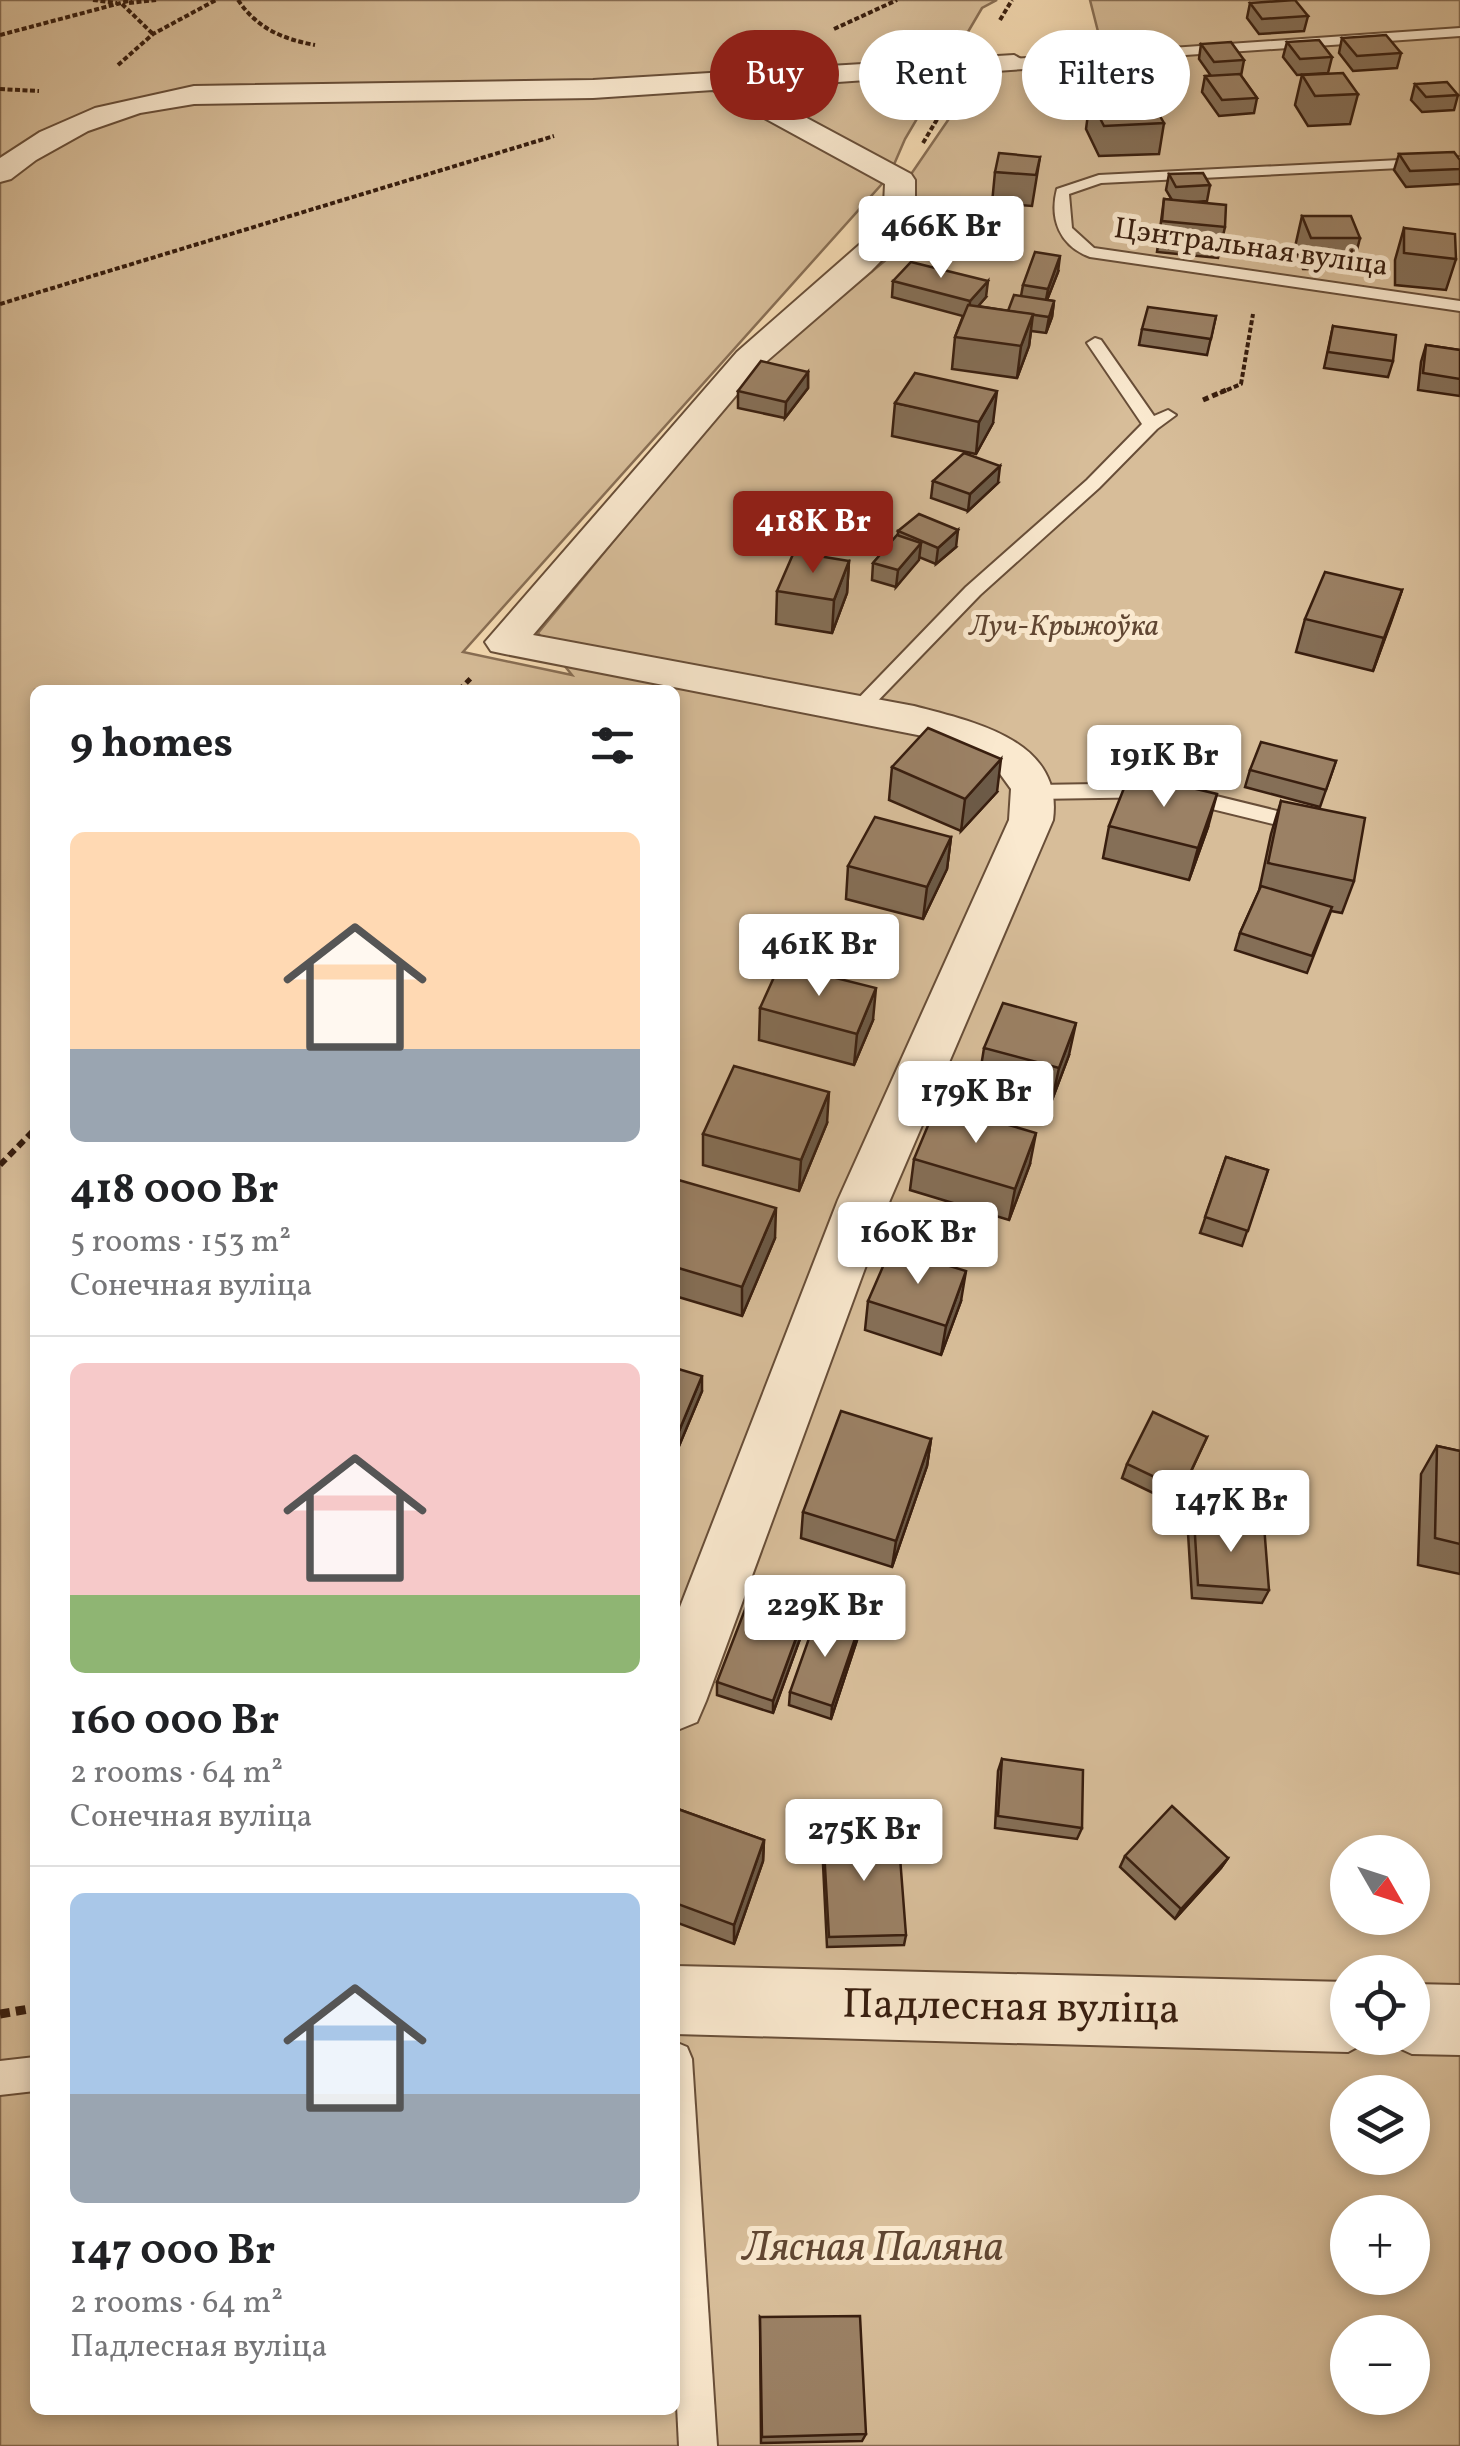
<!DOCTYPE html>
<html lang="en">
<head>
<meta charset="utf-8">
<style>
	body { margin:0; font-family:Vollkorn,serif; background:#f2f2f2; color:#202124; height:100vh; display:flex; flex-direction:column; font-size:38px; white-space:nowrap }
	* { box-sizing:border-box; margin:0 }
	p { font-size:32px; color:#757577 }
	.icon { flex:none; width:55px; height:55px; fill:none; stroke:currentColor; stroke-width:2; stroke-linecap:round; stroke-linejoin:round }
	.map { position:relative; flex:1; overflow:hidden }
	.sheet { position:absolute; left:30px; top:685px; width:650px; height:1730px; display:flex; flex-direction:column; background:#fff; border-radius:15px; box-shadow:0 5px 15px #0003 }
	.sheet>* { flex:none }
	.hud { position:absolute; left:710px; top:30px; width:600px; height:90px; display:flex; gap:20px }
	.needle { width:65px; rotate:129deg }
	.fabs { position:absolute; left:1330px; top:1835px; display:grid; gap:20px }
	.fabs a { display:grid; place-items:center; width:100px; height:100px; border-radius:50%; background:#fff; box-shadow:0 5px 15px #0003; font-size:50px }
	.price { position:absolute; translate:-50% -85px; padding:0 22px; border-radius:10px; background:#fff; color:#222; font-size:32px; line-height:65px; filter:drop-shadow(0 2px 5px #0008) }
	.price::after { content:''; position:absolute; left:50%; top:60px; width:30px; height:22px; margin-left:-15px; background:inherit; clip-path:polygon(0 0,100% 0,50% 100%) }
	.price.current { background:#8f2418; color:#fff }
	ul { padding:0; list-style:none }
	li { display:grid; align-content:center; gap:20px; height:530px; padding:0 40px }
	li+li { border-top:2px solid #e0e0e0 }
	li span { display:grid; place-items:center; height:310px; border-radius:15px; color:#555 }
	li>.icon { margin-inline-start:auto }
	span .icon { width:180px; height:180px; fill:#fffc; stroke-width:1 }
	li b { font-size:42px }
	h2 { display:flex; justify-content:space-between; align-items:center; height:120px; padding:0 40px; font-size:42px }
	.pill { padding:0 35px; border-radius:45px; background:#fff; box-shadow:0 5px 15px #0003; font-size:35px; line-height:90px }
	.pill.current { background:#8f2418; color:#fff }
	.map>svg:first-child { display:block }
</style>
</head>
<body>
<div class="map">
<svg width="1460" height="2446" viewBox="0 0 1460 2446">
	<rect width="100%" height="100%" fill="#f7ddb5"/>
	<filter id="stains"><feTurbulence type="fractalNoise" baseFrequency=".002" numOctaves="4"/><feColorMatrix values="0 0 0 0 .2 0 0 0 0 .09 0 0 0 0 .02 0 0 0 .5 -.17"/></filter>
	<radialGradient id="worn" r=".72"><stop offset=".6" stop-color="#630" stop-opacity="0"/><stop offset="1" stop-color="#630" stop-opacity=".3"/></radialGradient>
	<path fill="#d7bd99" stroke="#886e54" stroke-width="2.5" fill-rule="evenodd" d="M0 0H997L982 8 905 139 889 176 463 652 572 675 538 633 757 366 915 236 907 180 981 72 1106 63 1090 0H1460V2446H0ZM35 690H675V2410H35ZM1348 1852H1412V1918H1348ZM1348 1972H1412V2038H1348ZM1348 2092H1412V2158H1348ZM1348 2212H1412V2278H1348ZM1348 2332H1412V2398H1348Z"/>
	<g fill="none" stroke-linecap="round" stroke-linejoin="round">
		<g stroke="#684e38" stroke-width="4">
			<g id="lane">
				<path d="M1460 28V36L1014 67 1007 63 1014 59Z"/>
				<path d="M1460 157V165L1101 183 1069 194 1072 228 1094 248 1460 301V311L1090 257C1060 246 1049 219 1057 189L1099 175Z"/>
				<path d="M1095 338 1101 340 1154 416 1168 410 1176 415 1157 429 1099 488 980 595 865 714H851V706L966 587 1087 480 1142 424 1087 343Z"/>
				<path d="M1163 783 1306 818 1317 825 1306 832 1163 797 1035 799 1025 792 1035 785Z"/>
				<path d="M675 2042 687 2047 692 2059 717 2446H679L675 2365Z"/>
				<path d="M35 2057V2091L0 2095V2061Z"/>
			</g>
		</g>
		<g stroke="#684e38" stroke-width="4">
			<g id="street">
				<path d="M1014 55 1028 63 1024 69 751 88 911 174 915 180V226L871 271 761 366 533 635 914 706C974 722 1064 740 1053 820L890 1200 706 1701 697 1722 675 1731V1620L838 1200 1009 820 1011 789 998 771 968 751 933 738 505 654 491 651 485 642 737 352 883 224 885 184 713 90 593 98 194 104 140 113 88 131 36 160 11 179 0 182V158L40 132 95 108 194 86 593 80Z"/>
				<path d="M675 1966 1348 1982V2038H1374L1348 2052 675 2034Z"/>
				<path d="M1412 1984 1460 1985V2055L1412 2054 1388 2043 1385 2038H1412Z"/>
			</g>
		</g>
		<g stroke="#381e0f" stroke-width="4" stroke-dasharray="5 2.5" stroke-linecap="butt">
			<path d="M93 0 117 3"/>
			<path d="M238 0C257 28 282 39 315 45"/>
			<path d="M129 3 156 0"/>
			<path d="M122 4 153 34"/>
			<path d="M1000 20 1012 0"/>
			<path d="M834 29 897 0"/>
			<path d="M0 35 132 0"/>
			<path d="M118 65 153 34 216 0"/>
			<path d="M0 89 39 91"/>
			<path d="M923 143 942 111"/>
			<path d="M0 304 554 136"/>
			<path d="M1220 393 1241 384 1253 314"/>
		</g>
		<g stroke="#381e0f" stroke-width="5" stroke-dasharray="6 4" stroke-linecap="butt">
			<path d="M1203 400 1226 390"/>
			<path d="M459 690 472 677"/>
		</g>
		<path stroke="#381e0f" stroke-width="6" stroke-dasharray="8 5" stroke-linecap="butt" d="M0 1165 35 1129"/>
		<path stroke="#381e0f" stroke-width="9" stroke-dasharray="10 6" stroke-linecap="butt" d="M0 2014 35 2008"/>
		<use href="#lane" fill="#fae9cf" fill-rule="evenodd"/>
		<use href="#street" fill="#fae9cf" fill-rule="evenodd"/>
	</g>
	<g fill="#856f57" stroke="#381e0f" stroke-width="2.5">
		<path d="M1250 3 1308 16 1304 31 1259 34 1247 18Z"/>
		<path d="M1342 38 1401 53 1397 68 1353 71 1339 53Z"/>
		<path d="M1287 42 1332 57 1328 73 1297 75 1283 57Z"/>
		<path d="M1201 44 1244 60 1241 76 1257 98 1254 113 1219 116 1202 92 1205 76H1211L1199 59Z"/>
		<path d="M1080 58 1115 66 1112 82 1084 84 1078 73Z"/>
		<path d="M1302 75 1358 94 1350 124 1308 126 1295 105Z"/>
		<path d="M1415 84 1458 95 1454 110 1422 112 1411 100Z"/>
		<path d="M1090 99 1164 123 1159 154 1099 156 1086 129Z"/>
		<path d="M1399 154 1460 160V184L1406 187 1394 170Z"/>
		<path d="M1040 157 1032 206 992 203 995 172Z"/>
		<path d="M1169 174 1210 185 1207 201 1194 202 1225 227 1218 258 1157 252 1164 199 1172 200 1166 190Z"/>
		<path d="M1302 216 1360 238 1352 270 1303 269 1295 247Z"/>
		<path d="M1404 228 1456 259 1446 290 1395 285V260Z"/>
		<path d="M1058 272 1047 300 1054 301 1052 317 1046 333 1031 331 1029 346 1017 378 952 369 955 337 963 316 892 297 893 281 986 297 978 306 1008 311 1021 296 1023 285Z"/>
		<path d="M1216 316 1207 355 1139 345 1142 329Z"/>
		<path d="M1333 326 1393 361 1388 377 1324 368Z"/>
		<path d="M1426 345 1460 350V396L1418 390 1421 362Z"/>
		<path d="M808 372V388L785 418 738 408V391Z"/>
		<path d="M895 403 993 423 976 454 892 436Z"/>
		<path d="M933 481 998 483 968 511 931 498Z"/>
		<path d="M898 531 956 547 936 564 919 557 896 587 872 580 873 563 898 535Z"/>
		<path d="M849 561 847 593 832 633 776 624 777 591Z"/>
		<path d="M1402 590 1373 671 1296 652 1305 619Z"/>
		<path d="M1336 761 1320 807 1245 787 1250 770Z"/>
		<path d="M892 767 997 792 961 831 889 800Z"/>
		<path d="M1281 801 1354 881 1342 913 1331 911 1307 973 1235 950 1240 933 1259 891 1271 834Z"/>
		<path d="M1109 826 1208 827 1189 880 1103 858Z"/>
		<path d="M951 837 947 869 923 919 846 899 848 866Z"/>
		<path d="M760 1008 873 1020 854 1065 759 1040Z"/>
		<path d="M984 1048 1069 1055 1052 1100 979 1079Z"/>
		<path d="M827 1123 799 1191 703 1165V1134Z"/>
		<path d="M1226 1157 1268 1170 1242 1246 1200 1233Z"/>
		<path d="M914 1159 1030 1164 1009 1220 910 1190Z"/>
		<path d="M675 1179 775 1238 742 1316 675 1296Z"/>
		<path d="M868 1301H961L941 1355 865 1330Z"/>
		<path d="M675 1368 702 1391 679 1446 675 1444Z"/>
		<path d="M1207 1437 1176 1504 1122 1478 1127 1464Z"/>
		<path d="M931 1439 927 1466 892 1567 801 1538 803 1512Z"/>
		<path d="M1437 1446 1460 1451V1574L1418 1565 1421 1474Z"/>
		<path d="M1194 1519 1269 1590 1262 1603 1192 1598 1188 1533Z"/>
		<path d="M805 1625 773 1713 717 1695V1682Z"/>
		<path d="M857 1640 831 1719 789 1705 790 1692Z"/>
		<path d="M1002 1759 1082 1828 1077 1839 995 1828 998 1771Z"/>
		<path d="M675 1808 764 1840 763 1861 734 1944 675 1922Z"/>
		<path d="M823 1832 906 1935 904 1945 827 1947 822 1843Z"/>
		<path d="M1125 1856 1228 1858 1221 1868 1175 1919 1120 1867Z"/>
		<path d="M760 2317 866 2434 862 2441 761 2443Z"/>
	</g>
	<g fill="#6c5a47" stroke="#381e0f" stroke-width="2.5">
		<path d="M1060 256 1058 272 1045 305 1048 289Z"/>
		<path d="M988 281 986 297 969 317 970 301Z"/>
		<path d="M1054 301 1052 317 1046 333 1049 317Z"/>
		<path d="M1033 314 1029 346 1017 378 1021 346Z"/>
		<path d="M808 372V388L785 418 786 402Z"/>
		<path d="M997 391 993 423 976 454 979 422Z"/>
		<path d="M1000 466 998 483 968 511 970 494Z"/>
		<path d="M958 530 956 547 936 564 938 548Z"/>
		<path d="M921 543 919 560 896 587 898 570Z"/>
		<path d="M849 561 847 593 832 633 834 600Z"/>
		<path d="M1402 590 1391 622 1373 671 1384 638Z"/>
		<path d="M1001 759 997 792 961 831 965 799Z"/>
		<path d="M1217 794 1208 827 1189 880 1198 848Z"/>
		<path d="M951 837 947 869 923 919 927 887Z"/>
		<path d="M876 988 873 1020 854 1065 857 1034Z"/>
		<path d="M1076 1023 1069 1055 1052 1100 1059 1068Z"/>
		<path d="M829 1092 827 1123 799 1191 801 1160Z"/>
		<path d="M1036 1133 1030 1164 1009 1220 1015 1189Z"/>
		<path d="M776 1208 775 1238 742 1316V1287Z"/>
		<path d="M966 1271 961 1301 941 1355 946 1326Z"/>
		<path d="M702 1376V1391L679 1446V1431Z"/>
		<path d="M931 1439 927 1466 892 1567 896 1541Z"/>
		<path d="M806 1611 805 1625 773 1713V1701Z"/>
		<path d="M859 1627 857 1640 831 1719 832 1706Z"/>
		<path d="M764 1840 763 1861 734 1944V1925Z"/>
		<path d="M1228 1858 1221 1868 1175 1919 1181 1909Z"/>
	</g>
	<g fill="#9b8165" stroke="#381e0f" stroke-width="2.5">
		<path d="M1295 0 1308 16 1262 19 1250 3Z"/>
		<path d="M1386 35 1401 53 1357 56 1342 38Z"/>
		<path d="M1319 40 1332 57 1300 59 1287 42Z"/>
		<path d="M1231 42 1244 60 1214 62 1201 44Z"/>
		<path d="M1105 52 1115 66 1086 68 1080 58Z"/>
		<path d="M1343 73 1358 94 1315 96 1302 75Z"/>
		<path d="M1240 74 1257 98 1222 100 1205 76Z"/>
		<path d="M1447 82 1458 95 1426 97 1415 84Z"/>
		<path d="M1149 97 1164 123 1104 126 1090 99Z"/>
		<path d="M1454 152 1460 160V169L1410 171 1399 154Z"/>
		<path d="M999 153 1040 157 1036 175 995 172Z"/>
		<path d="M1203 173 1210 185 1176 187 1169 174Z"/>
		<path d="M1164 199 1226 205 1225 227 1162 221Z"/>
		<path d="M1302 216H1351L1360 238H1311Z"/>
		<path d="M1404 228 1455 234 1456 259 1404 253Z"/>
		<path d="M1035 252 1060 256 1048 289 1023 285Z"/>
		<path d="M911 262 988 281 970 301 893 281Z"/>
		<path d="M1014 295 1054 301 1049 317 1008 311Z"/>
		<path d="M968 305 1033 314 1021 346 955 337Z"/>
		<path d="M1148 307 1216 316 1211 339 1142 329Z"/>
		<path d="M1333 326 1396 335 1393 361 1328 352Z"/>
		<path d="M1426 345 1460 350V379L1423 373Z"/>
		<path d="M761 361 808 372 786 402 738 391Z"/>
		<path d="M915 373 997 391 979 422 895 403Z"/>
		<path d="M964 453 1000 466 970 494 933 481Z"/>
		<path d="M919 514 958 530 938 548 898 531Z"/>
		<path d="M897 535 921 543 898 570 873 563Z"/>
		<path d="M794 552 849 561 834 600 777 591Z"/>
		<path d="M1325 572 1402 590 1384 638 1305 619Z"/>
		<path d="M928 728 1001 759 965 799 892 767Z"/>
		<path d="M1261 742 1336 761 1326 790 1250 770Z"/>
		<path d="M1130 773 1217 794 1198 848 1109 826Z"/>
		<path d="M1281 801 1365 818 1354 881 1268 863Z"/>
		<path d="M875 817 951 837 927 887 848 866Z"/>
		<path d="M1261 886 1332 907 1312 956 1240 933Z"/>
		<path d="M780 964 876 988 857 1034 760 1008Z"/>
		<path d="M1003 1003 1076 1023 1059 1068 984 1048Z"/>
		<path d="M734 1066 829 1092 801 1160 703 1134Z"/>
		<path d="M937 1104 1036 1133 1015 1189 914 1159Z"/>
		<path d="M1226 1157 1268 1170 1248 1231 1205 1217Z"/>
		<path d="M675 1179 776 1208 742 1287 675 1267Z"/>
		<path d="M891 1248 966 1271 946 1326 868 1301Z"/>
		<path d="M675 1368 702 1376 679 1431 675 1430Z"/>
		<path d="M841 1411 931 1439 896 1541 803 1512Z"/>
		<path d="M1153 1412 1207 1437 1182 1490 1127 1464Z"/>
		<path d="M1437 1446 1460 1451V1544L1435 1538Z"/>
		<path d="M1194 1519 1264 1525 1269 1590 1198 1585Z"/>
		<path d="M751 1594 806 1611 773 1701 717 1682Z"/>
		<path d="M818 1613 859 1627 832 1706 790 1692Z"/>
		<path d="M1002 1759 1083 1770 1082 1828 998 1816Z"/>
		<path d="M1172 1806 1228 1858 1181 1909 1125 1856Z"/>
		<path d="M675 1808 764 1840 734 1925 675 1903Z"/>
		<path d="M898 1831 906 1935 829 1937 823 1832Z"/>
		<path d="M860 2316 866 2434 762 2437 760 2317Z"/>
	</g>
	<g text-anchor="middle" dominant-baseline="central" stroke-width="10" stroke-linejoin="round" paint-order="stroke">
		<g font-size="30" fill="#381e0f" stroke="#fae9cf">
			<text transform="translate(1251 248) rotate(8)">Цэнтральная вуліца</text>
		</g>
		<g font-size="30" font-style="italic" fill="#604632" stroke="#fae9cf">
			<text x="1064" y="627">Луч-Крыжоўка</text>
		</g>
		<g font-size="42" fill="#381e0f" stroke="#fae9cf">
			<text transform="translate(1011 2009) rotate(1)">Падлесная вуліца</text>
		</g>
		<g font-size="42" font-style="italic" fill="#604632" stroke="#fae9cf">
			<text x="873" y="2249">Лясная Паляна</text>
		</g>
	</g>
	<rect width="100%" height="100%" filter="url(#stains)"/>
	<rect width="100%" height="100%" fill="url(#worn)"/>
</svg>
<div class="fabs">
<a><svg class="needle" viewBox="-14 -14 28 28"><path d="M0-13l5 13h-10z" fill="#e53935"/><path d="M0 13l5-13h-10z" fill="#757577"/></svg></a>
<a><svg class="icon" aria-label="locate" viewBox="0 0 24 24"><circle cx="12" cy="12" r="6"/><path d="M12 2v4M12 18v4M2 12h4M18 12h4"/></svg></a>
<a><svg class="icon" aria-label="layers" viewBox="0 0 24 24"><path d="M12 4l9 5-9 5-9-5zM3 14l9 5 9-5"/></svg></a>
<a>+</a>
<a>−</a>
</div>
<b class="price" style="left:941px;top:281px">466K Br</b>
<b class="price current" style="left:813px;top:576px">418K Br</b>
<b class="price" style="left:1164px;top:810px">191K Br</b>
<b class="price" style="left:819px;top:999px">461K Br</b>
<b class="price" style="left:976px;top:1146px">179K Br</b>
<b class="price" style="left:918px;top:1287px">160K Br</b>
<b class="price" style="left:1231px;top:1555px">147K Br</b>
<b class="price" style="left:825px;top:1660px">229K Br</b>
<b class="price" style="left:864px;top:1884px">275K Br</b>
<div class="hud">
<a class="pill current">Buy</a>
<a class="pill">Rent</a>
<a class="pill">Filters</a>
</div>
<section class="sheet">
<h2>9 homes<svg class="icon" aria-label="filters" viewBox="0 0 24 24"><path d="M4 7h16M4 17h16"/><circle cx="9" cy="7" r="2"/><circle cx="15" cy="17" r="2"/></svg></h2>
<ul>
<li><span style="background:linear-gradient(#ffd9b3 70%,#9aa5b1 0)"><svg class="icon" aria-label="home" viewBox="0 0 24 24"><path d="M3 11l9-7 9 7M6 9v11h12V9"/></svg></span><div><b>418 000 Br</b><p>5 rooms · 153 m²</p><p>Сонечная вуліца</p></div></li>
<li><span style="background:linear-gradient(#f6c9c9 75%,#8fb573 0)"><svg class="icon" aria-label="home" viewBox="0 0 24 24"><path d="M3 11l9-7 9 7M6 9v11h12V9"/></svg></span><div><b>160 000 Br</b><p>2 rooms · 64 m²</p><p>Сонечная вуліца</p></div></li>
<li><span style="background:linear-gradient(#a9c7e8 65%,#9aa5b1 0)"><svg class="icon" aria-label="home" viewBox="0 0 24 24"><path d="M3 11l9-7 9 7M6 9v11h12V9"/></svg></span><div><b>147 000 Br</b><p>2 rooms · 64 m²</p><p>Падлесная вуліца</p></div></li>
</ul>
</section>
</div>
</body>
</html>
